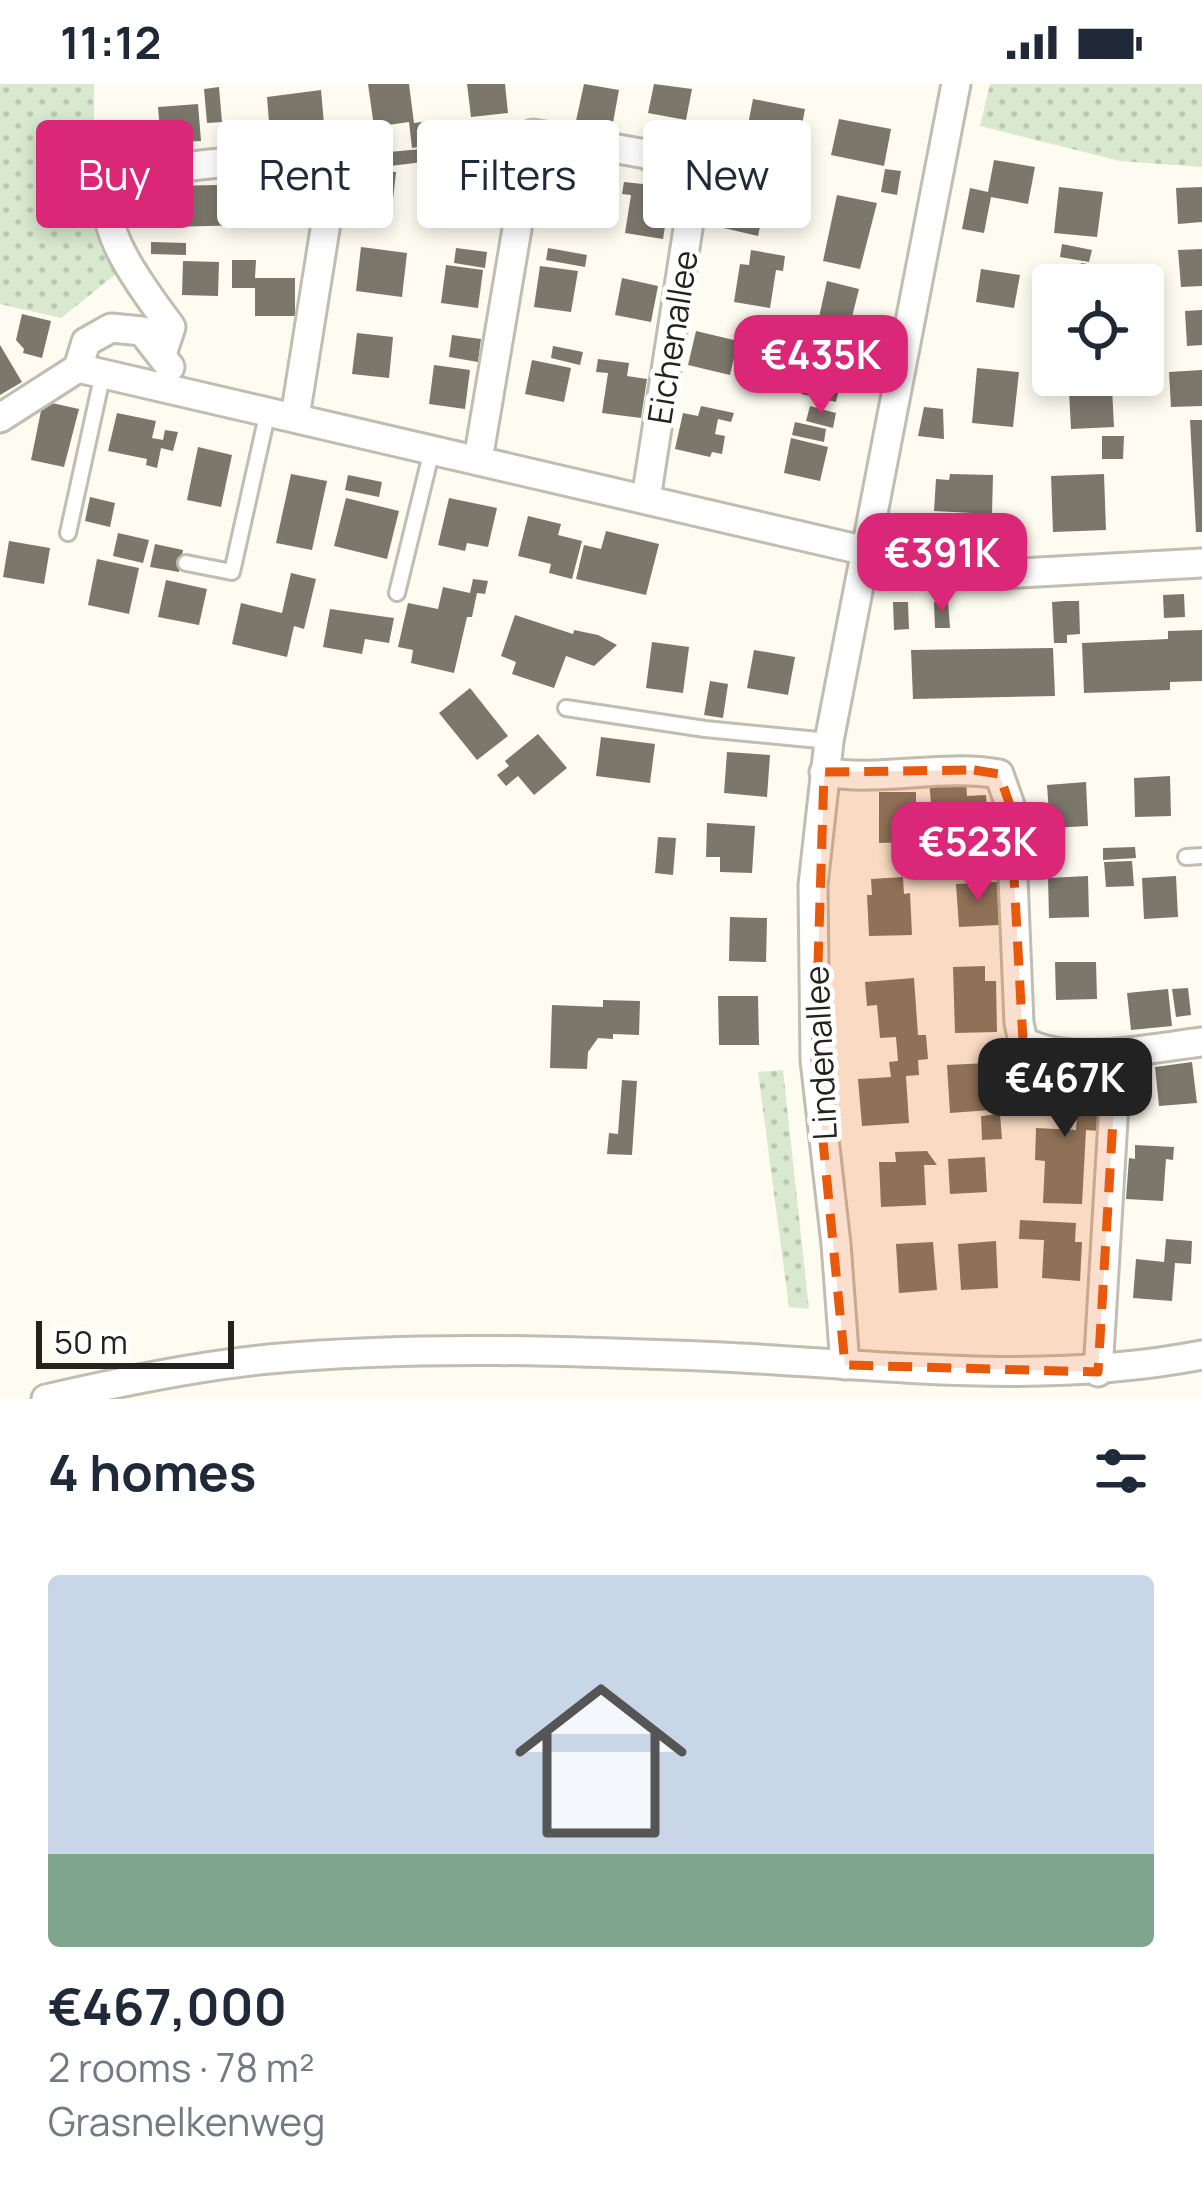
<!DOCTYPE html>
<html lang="en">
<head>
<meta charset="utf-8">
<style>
	body { margin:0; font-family:Manrope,sans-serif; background:#f2f2f3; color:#1f2937; height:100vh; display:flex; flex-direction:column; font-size:45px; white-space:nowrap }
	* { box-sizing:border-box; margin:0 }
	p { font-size:39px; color:#747a83 }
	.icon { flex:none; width:66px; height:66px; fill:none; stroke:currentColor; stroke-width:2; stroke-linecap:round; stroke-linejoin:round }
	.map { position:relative; height:1315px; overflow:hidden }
	.drawer { display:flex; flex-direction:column; background:#fff; flex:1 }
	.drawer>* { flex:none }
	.top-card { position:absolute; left:36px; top:36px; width:1131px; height:108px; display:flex; gap:24px }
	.buttons { position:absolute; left:1032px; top:180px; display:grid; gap:24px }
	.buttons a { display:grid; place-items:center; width:132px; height:132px; border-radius:12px; background:#fff; box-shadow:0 6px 18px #0003; font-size:60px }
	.scale { position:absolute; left:36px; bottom:30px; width:198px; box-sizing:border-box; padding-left:12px; border:6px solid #24221d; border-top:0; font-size:33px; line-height:42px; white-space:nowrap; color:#24221d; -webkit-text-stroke:9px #fff; paint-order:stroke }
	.price { position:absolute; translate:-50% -102px; padding:0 27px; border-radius:24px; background:#db2777; color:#fff; font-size:39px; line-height:78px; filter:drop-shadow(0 3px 6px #0008) }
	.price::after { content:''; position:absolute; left:50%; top:72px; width:36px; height:27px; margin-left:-18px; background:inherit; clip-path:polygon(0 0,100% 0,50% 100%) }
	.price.current { background:#222; color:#fff }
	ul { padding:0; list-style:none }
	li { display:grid; align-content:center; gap:24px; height:636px; padding:0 48px }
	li+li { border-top:3px solid #e0e1e3 }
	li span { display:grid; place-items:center; height:372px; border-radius:12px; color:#555 }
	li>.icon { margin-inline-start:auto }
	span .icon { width:216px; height:216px; fill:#fffc; stroke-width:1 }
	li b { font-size:51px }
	h2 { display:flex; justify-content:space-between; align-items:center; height:144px; padding:0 48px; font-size:51px }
	.pill { padding:0 42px; border-radius:12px; background:#fff; box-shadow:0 6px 18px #0003; font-size:42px; line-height:108px }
	.pill.current { background:#db2777; color:#fff }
	.status { display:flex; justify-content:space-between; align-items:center; height:84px; padding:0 60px; background:#fff; direction:ltr }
	.status svg { height:33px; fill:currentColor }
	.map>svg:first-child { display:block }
</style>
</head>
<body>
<div class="status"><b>11:12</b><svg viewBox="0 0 49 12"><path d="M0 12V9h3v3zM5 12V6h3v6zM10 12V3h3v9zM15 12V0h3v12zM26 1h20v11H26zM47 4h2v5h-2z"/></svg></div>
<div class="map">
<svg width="1202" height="1315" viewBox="0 0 1202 1315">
	<defs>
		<pattern id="grass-dots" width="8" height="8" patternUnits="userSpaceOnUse" patternTransform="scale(3)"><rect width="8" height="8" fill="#d8e9cf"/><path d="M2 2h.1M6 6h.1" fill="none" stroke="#b9c8b1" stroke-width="1.8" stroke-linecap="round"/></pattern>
	</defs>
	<rect width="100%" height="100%" fill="#fefbf0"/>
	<g fill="url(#grass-dots)">
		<path d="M0 0H94V103L117 189 61 234 0 220Z"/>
		<path d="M990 0H1202V83L1120 77 980 42Z"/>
		<path d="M783 986 809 1225 789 1223 758 988Z"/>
	</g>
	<g fill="#7b776b">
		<path d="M368 0H409L414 39 429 37 432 61 412 64 409 38 374 43Z"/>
		<path d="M467 0H505L508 29 471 33Z"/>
		<path d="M584 0 619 6 612 44 576 37Z"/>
		<path d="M654 0 692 5 686 36 648 29Z"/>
		<path d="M219 3 222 38 207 39 204 5Z"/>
		<path d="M321 6 324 40 311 42V47L270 51 267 13Z"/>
		<path d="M753 15 805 25 797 67 745 56Z"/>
		<path d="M198 20 201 57 161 59 158 23Z"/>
		<path d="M839 35 891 45 884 82 831 71Z"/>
		<path d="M508 54 504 77 484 74 486 55Z"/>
		<path d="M422 65 423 78 390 82 389 68Z"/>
		<path d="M564 72 590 76 588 89 561 86Z"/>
		<path d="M460 74 503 81 494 132 451 125Z"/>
		<path d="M730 75 763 82 759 100 769 102 758 152 715 142Z"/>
		<path d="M994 76 1035 83 1028 120 991 113 984 149 962 145 970 104 988 108Z"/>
		<path d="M363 84 396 88 392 125 358 121Z"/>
		<path d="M885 85 901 87 897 111 881 108Z"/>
		<path d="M564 90 599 96 594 130 558 125Z"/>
		<path d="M624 98 652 101 651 115 669 118 663 155 625 149 631 111 622 110Z"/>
		<path d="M277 99 279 140 170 143 169 102 218 101V112H232L243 111V100Z"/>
		<path d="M1059 103 1103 108 1097 153 1054 149Z"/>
		<path d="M1202 103V138L1178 140 1176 104Z"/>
		<path d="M837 111 877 119 860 185 823 177Z"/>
		<path d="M151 158 186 159V171L151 170Z"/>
		<path d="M1062 160 1092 166 1089 178 1060 173Z"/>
		<path d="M361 163 407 169 402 213 356 207Z"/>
		<path d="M456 164 487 168 485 184 454 179Z"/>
		<path d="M548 164 587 171 585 183 546 176Z"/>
		<path d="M1202 165V202L1181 203 1178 166Z"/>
		<path d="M751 166 785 172 783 187 776 186 770 224 734 218 740 180 749 181Z"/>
		<path d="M232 176H256L255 194H295V232H255V204H232Z"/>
		<path d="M183 177 219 178 218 212 182 211Z"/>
		<path d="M1081 179 1116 184 1113 199 1056 201 1057 191 1079 194Z"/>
		<path d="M446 181 483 186 478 224 441 219Z"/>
		<path d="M540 182 578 187 571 228 534 223Z"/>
		<path d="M981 185 1020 191 1014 224 976 218Z"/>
		<path d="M622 194 658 202 651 238 615 231Z"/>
		<path d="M827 197 859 205 850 241 819 233Z"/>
		<path d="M1202 226V261L1187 262 1185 227Z"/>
		<path d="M22 230 51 237 42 274 23 269 24 265 16 256Z"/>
		<path d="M744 244 776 251 772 265 741 257Z"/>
		<path d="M696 247 738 257 730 291 688 281Z"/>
		<path d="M357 249 393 253 389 294 352 290Z"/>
		<path d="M452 251 481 255 478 278 449 273Z"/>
		<path d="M0 261 22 298 0 311Z"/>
		<path d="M553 262 583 268 580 281 551 274Z"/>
		<path d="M810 270 845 279 836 318 801 310Z"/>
		<path d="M598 275 629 279 627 292 647 295 641 334 602 329 608 289 596 288Z"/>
		<path d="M532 276 571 284 564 318 525 310Z"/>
		<path d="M434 281 470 286 465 325 429 320Z"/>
		<path d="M977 284 1019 288 1013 343 972 339Z"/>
		<path d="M1202 286V322L1171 323 1169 288Z"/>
		<path d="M1112 304 1114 343 1071 345 1069 307Z"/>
		<path d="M43 317 79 325 64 383 31 376Z"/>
		<path d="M701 322 734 329 731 338 718 335 715 350 725 352 722 370 712 368 710 373 675 365 683 329 698 332Z"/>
		<path d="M810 322 836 329 833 344 806 337Z"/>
		<path d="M924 323 943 325 944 355 918 352Z"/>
		<path d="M117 329 156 337 152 354 163 356 165 346 178 348 173 367 161 364 157 384 146 381 147 375 108 367Z"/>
		<path d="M1190 336H1202V448H1196Z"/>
		<path d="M795 338 826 345 824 358 792 351Z"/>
		<path d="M1102 352H1124L1123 375H1102Z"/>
		<path d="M791 354 828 363 820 397 784 389Z"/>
		<path d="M198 363 232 371 221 423 187 416Z"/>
		<path d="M291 390 327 397 312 466 276 459Z"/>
		<path d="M950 390 993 391 992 430 934 427 936 395 949 396Z"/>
		<path d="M1104 390 1106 446 1053 448 1051 392Z"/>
		<path d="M348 391 382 398 379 413 345 406Z"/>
		<path d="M90 413 115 419 110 443 85 437Z"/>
		<path d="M346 414 399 427 387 475 334 462Z"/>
		<path d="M449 414 497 424 488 463 467 459 465 467 438 461Z"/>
		<path d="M528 432 561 440 558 451 582 457 572 495 549 489 551 480 518 472Z"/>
		<path d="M606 447 659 460 646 511 576 495 584 461 601 465Z"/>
		<path d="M118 449 149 456 143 479 113 472Z"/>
		<path d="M9 457 50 464 44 500 3 493Z"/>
		<path d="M155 460 183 466 179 488 150 483Z"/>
		<path d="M97 475 139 484 129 530 88 521Z"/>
		<path d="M291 489 316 495 304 545 294 542 287 573 232 560 241 519 282 529Z"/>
		<path d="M473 495 488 497 485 510 477 509 472 533H467L454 589 411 579 413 566 398 563 408 519 438 525 443 503 470 509Z"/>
		<path d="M166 496 207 505 199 541 158 533Z"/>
		<path d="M1184 510 1185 533 1164 534 1163 511Z"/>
		<path d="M948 517 950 544H935L934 518Z"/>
		<path d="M1065 517H1079L1080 550 1067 551V559H1054L1052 518Z"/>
		<path d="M893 518H908L909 545 894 546Z"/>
		<path d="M330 525 394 534 389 559 365 555 362 570 323 563Z"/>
		<path d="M515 531 573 550 574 546 598 551 617 561 594 582 566 572 554 604 512 590 516 578 501 572Z"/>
		<path d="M1202 546V597L1170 598V606L1084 609 1082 559 1168 555V547Z"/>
		<path d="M652 558 689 563 683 609 646 604Z"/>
		<path d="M1053 564 1055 612 913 615 911 566Z"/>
		<path d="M754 566 795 573 788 611 747 604Z"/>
		<path d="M710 597 728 600 723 634 704 631Z"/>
		<path d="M470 604 508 652 477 676 439 629Z"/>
		<path d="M538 650 567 684 534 711 518 692 506 702 497 691 509 682 505 677Z"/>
		<path d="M601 653 655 660 650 699 596 692Z"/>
		<path d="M727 668 770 671 767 713 724 709Z"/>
		<path d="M1170 692 1171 732 1135 733 1134 694Z"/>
		<path d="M966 694 967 712 986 711 989 756 943 759 940 718 931 719 929 696Z"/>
		<path d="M1086 698 1088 742 1050 744 1047 701Z"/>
		<path d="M879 708H916V758L879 759Z"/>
		<path d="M707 739 755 742 752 789 720 788V773H706Z"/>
		<path d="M658 753 676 754 673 791 655 789Z"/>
		<path d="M1135 763 1136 774 1103 776V764Z"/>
		<path d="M1132 777 1134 802 1106 803 1104 778Z"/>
		<path d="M1088 792 1089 833 1049 834 1048 794Z"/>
		<path d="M1176 792 1178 833 1144 835 1142 794Z"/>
		<path d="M903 793 904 810 910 809 912 851 869 852 867 811H872L871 795Z"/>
		<path d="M997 798 999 841 959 843 956 800Z"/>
		<path d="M730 833 767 834 766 878 729 877Z"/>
		<path d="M1055 878H1096L1097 915 1056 916Z"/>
		<path d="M985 882V897H996L997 948 955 949 953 883Z"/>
		<path d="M914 894 918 951H926L928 975 918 976 919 991 906 992 909 1039 862 1042 858 995 891 993 889 978 898 977 896 953 880 954 877 921 867 922 865 898Z"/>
		<path d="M1188 904 1191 931 1176 933 1172 905Z"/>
		<path d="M1168 905 1172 942 1131 946 1127 909Z"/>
		<path d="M718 912H758L759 961H719Z"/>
		<path d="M603 916 640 917 639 951 613 950V955L598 954 588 968 587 985 550 984 552 921 603 923Z"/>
		<path d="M1192 978 1197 1019 1159 1022 1155 983Z"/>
		<path d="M988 979 991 1026 950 1029 947 981Z"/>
		<path d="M1048 989 1086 991 1084 1030 1100 1031 1099 1047 1086 1046 1082 1120 1043 1119 1045 1077 1035 1076 1036 1044 1076 1046 1077 1030 1046 1028Z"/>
		<path d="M622 996 637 997 632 1071 607 1070 609 1049 618 1050Z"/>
		<path d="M1000 1030 1002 1055 982 1056 981 1032Z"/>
		<path d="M1135 1061 1174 1063 1173 1076 1166 1075 1163 1117 1126 1115 1129 1074 1135 1075Z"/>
		<path d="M927 1067 937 1081H924L926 1121 881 1123 879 1078H896L895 1068Z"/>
		<path d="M985 1073 987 1108 950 1110 948 1075Z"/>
		<path d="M1020 1136 1076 1139 1075 1158H1082L1080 1197 1042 1194 1044 1156 1019 1155Z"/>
		<path d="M1166 1155 1192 1157 1191 1180 1175 1179 1172 1217 1133 1214 1136 1175 1164 1178Z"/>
		<path d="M996 1157 998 1204 961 1206 958 1160Z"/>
		<path d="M933 1158 937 1206 899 1209 896 1160Z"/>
	</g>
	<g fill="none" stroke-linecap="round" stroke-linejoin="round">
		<g stroke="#c1bdb0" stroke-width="20">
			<g id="service">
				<path d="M68 449 103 289"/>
				<path d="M186 479 232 488 268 327"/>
				<path d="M397 509 432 366"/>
				<path d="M566 624 705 645 829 657"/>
				<path d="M1186 773 1202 772"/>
			</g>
		</g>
		<g stroke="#c1bdb0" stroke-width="33">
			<g id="minor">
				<path d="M683 93 723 67"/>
				<path d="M162 270 171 243C151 215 89 139 114 104 122 93 136 91 148 87 181 84 288 67 312 81 326 89 328 101 330 114L295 333"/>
				<path d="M78 284 86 258 111 244 142 247 170 283"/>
				<path d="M0 334 78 284 935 483 1001 490 1202 479"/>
				<path d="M478 376 533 50 646 70 683 93 692 119 646 415"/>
				<path d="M824 688C882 698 941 680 999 690L1010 721 1019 939 1023 957C1068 983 1151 964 1202 958"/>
				<path d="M845 1281 836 1160 815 976 813 801 829 657 956 0"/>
				<path d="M1098 1288 1117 969"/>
				<path d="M46 1315C119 1298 195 1282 269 1275 420 1261 573 1267 723 1273 884 1281 1043 1302 1202 1271"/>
			</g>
		</g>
		<use href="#service" stroke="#fff" stroke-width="14"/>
		<use href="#minor" stroke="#fff" stroke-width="27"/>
	</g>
	<path fill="#e8590c" fill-opacity="0.2" stroke="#e8590c" stroke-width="9" stroke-dasharray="24 15" stroke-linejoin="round" d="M974 686 999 690 1010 721 1023 957 1042 968 1117 969 1098 1288 845 1281 815 976 824 688Z"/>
	<g text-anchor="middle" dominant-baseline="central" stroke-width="10" stroke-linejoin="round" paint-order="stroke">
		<g font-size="33" fill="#24221d" stroke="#fff">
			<text transform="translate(672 253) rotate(-81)">Eichenallee</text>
			<text transform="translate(820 969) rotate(-93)">Lindenallee</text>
		</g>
	</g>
</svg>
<div class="buttons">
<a><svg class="icon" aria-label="locate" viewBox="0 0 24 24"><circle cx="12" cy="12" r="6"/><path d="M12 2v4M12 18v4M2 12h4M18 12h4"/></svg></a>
</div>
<div class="scale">50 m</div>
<b class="price" style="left:821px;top:333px">€435K</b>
<b class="price" style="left:942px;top:531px">€391K</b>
<b class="price" style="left:978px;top:820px">€523K</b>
<b class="price current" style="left:1065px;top:1056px">€467K</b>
<div class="top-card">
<a class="pill current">Buy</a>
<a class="pill">Rent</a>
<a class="pill">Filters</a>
<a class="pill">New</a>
</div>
</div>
<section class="drawer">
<h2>4 homes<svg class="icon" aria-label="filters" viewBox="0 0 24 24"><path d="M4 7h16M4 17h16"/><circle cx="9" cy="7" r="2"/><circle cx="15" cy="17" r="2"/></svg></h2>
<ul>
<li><span style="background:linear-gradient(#c9d6e8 75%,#7fa58c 0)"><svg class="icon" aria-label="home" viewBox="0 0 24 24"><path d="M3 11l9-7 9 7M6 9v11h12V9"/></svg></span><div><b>€467,000</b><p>2 rooms · 78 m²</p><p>Grasnelkenweg</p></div></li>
</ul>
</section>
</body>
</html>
